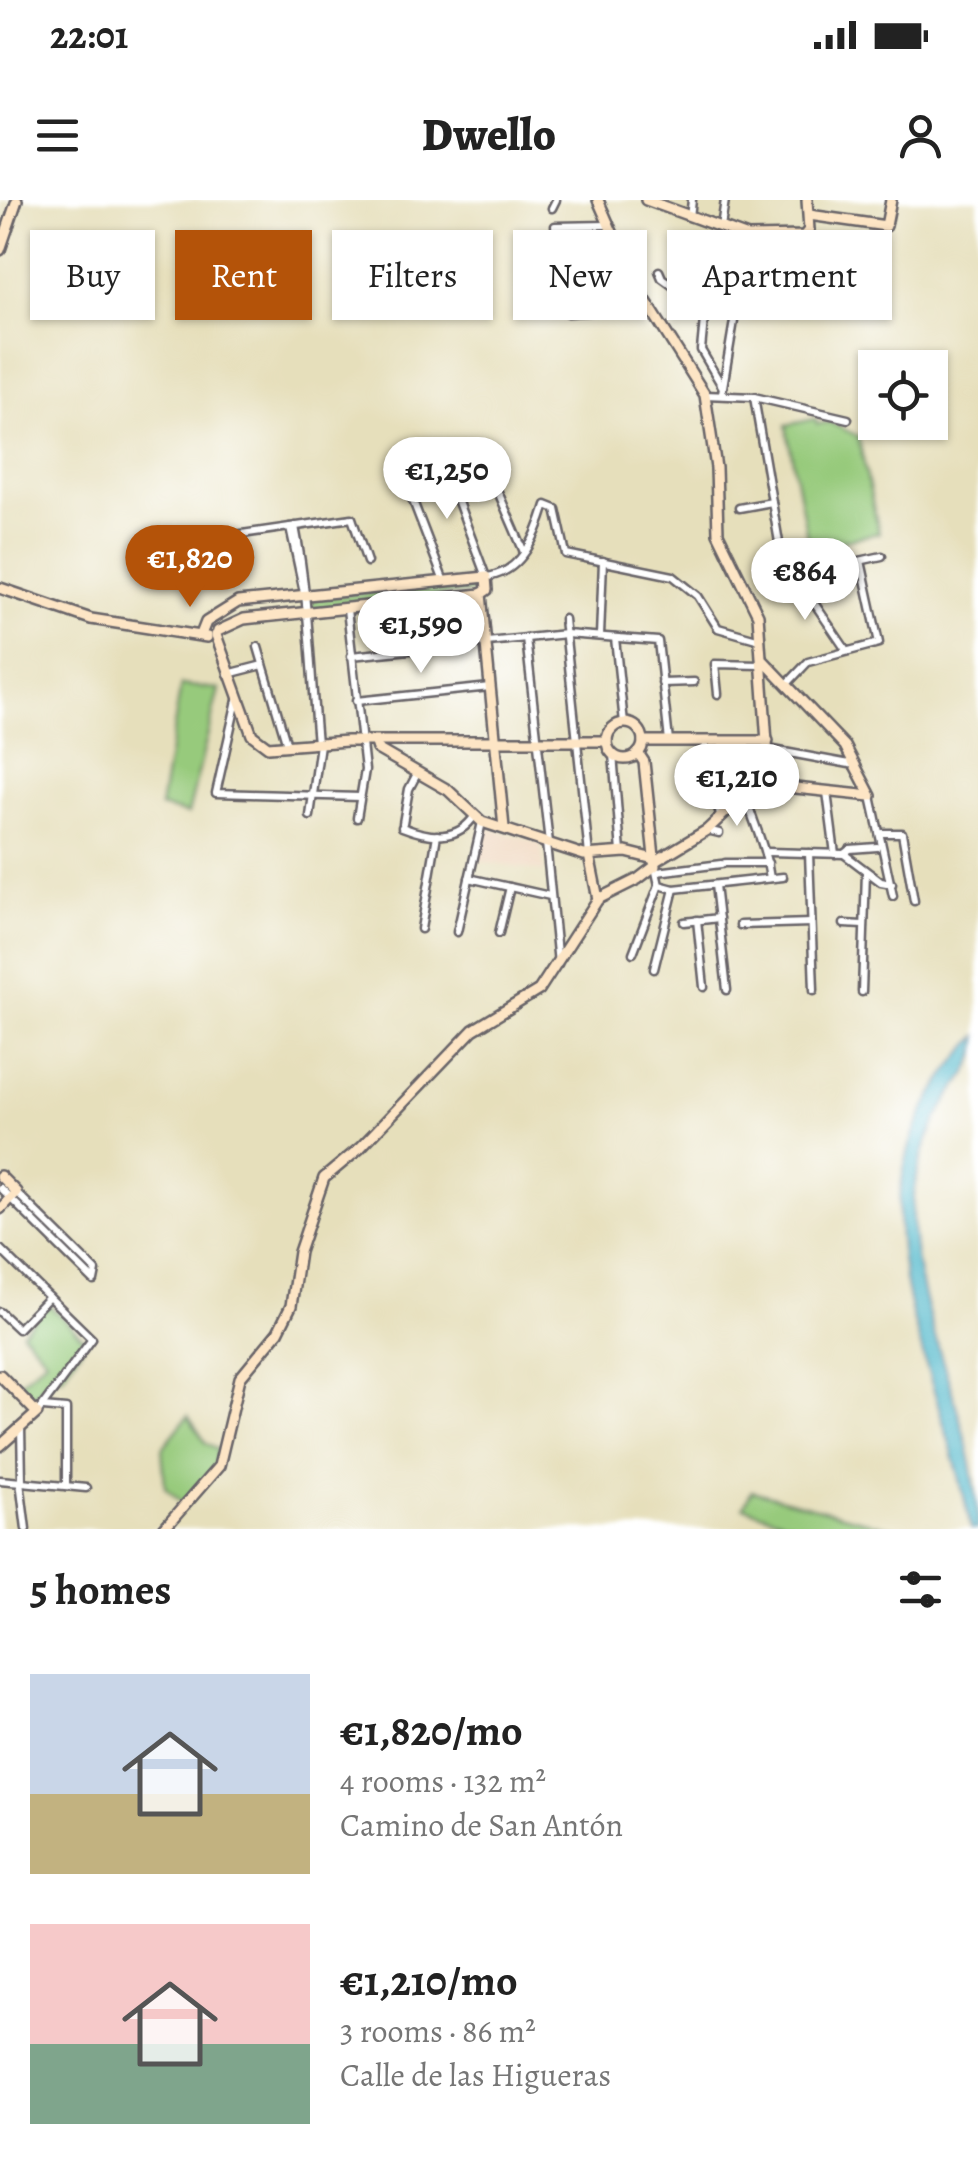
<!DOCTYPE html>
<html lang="en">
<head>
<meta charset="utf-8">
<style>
	body { margin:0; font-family:Alegreya,serif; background:#f6f6f6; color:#222; height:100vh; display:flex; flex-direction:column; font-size:38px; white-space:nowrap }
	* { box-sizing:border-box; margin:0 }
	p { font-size:32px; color:#767676 }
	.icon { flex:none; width:55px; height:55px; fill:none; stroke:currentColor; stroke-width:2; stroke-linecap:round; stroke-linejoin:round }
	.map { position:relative; height:1329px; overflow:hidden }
	.sheet { display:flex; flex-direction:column; background:#fff; flex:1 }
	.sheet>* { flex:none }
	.top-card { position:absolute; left:30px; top:30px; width:920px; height:90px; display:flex; gap:20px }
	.controls { position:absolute; left:858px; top:150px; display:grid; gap:20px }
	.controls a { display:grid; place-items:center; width:90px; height:90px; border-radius:0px; background:#fff; box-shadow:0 2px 8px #0004; font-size:50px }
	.price { position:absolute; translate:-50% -85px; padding:0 22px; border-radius:35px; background:#fff; color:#222; font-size:32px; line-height:65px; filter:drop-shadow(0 2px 5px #0008) }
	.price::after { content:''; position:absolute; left:50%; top:60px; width:30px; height:22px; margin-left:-15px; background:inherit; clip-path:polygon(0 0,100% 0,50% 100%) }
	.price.on { background:#b45309; color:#fff }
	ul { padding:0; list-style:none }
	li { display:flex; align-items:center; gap:30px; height:250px; padding:0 30px }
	li span { display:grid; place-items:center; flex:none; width:280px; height:200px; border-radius:0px; color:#555 }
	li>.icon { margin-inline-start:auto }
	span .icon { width:120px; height:120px; fill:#fffc; stroke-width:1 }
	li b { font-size:42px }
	h2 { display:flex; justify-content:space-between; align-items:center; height:120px; padding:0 30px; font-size:42px }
	.tag { padding:0 35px; border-radius:0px; background:#fff; box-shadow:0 2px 8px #0004; font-size:35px; line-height:90px }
	.tag.on { background:#b45309; color:#fff }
	.status { display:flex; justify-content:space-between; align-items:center; height:70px; padding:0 50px; background:#fff; direction:ltr }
	.status svg { height:28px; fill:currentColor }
	header { display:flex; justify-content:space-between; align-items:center; height:130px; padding:0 30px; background:#fff; font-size:45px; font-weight:800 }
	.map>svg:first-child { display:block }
</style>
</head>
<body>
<div class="status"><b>22:01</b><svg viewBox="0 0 49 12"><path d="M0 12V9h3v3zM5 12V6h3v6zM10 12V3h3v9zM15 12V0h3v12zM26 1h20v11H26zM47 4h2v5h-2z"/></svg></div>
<header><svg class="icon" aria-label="menu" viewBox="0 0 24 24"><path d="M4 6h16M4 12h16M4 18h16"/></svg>Dwello<svg class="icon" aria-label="person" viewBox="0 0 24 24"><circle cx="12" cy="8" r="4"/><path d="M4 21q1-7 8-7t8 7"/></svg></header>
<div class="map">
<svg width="978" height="1329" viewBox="0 0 978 1329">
	<rect width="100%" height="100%" fill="#fff"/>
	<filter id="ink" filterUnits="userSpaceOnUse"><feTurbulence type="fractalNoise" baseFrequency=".01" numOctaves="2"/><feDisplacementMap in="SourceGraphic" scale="20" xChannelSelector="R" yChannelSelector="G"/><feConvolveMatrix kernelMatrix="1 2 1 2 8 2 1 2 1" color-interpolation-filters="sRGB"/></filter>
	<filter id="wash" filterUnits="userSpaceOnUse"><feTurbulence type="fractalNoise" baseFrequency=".0048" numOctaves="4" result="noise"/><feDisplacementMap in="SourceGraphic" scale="40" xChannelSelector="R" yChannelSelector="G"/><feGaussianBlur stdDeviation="2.25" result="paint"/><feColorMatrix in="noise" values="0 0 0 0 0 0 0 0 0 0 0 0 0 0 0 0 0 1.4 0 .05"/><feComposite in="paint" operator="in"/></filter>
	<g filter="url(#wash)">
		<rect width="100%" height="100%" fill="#e6dfbb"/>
		<path fill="#f0d6bc" d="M484 626 541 644 544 672 476 661Z"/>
		<g fill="#97ca7b" stroke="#5c765b" stroke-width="2.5">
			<path d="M815 219 817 224 829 222 858 236 879 333 809 347 786 225Z"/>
			<path d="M474 380V392L312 410 311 399Z"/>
			<path d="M181 485 219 489 188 614 160 607Z"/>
			<path d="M48 1104 87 1141 62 1176 59 1174 30 1199 17 1184 46 1159 22 1132Z"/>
			<path d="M188 1216 206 1243 218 1249 215 1268 183 1303 165 1287 162 1249Z"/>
			<path d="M752 1291 895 1329H807L743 1307Z"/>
		</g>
		<path fill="#4cb6c9" stroke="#376c82" stroke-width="2.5" d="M978 836C978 870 959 879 943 908 926 938 914 975 913 1010 911 1117 978 1218 978 1329H971C937 1149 824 995 978 836Z"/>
	</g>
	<g filter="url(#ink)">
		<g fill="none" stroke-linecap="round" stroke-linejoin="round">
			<g stroke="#676468" stroke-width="11">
				<g id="street">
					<path d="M552 8 556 0"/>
					<path d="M690 17 692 0"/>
					<path d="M555 26 608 25"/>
					<path d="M721 27 725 0"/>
					<path d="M555 70 626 64"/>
					<path d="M659 71 662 78 705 109 701 150 722 186"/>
					<path d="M705 109 737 110"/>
					<path d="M568 113 650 108"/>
					<path d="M722 193 748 37"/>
					<path d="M705 195 754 197 848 219"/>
					<path d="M754 197 781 354 846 450"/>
					<path d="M403 275 443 379"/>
					<path d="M410 292 448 276"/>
					<path d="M739 308 772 302"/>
					<path d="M295 326C309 398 310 468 317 543"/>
					<path d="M290 327 305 397"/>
					<path d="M524 352 486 264 442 259 486 377C522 373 537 335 546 305L556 309 566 354 673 376 698 396 718 428 760 440"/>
					<path d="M795 375 882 356"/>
					<path d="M234 381 228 336 352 318 367 362"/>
					<path d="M347 409 365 570 357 618"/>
					<path d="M564 419 589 655"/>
					<path d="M600 436 603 361"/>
					<path d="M526 438 549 643"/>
					<path d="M615 438 624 523"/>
					<path d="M258 447 287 545"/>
					<path d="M351 456 566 434 658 441 669 541"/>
					<path d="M228 474 263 465"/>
					<path d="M662 483 694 482"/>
					<path d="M788 483 808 462 879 443 861 361"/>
					<path d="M718 494 715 464 761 465"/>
					<path d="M237 500 216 593 360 597"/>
					<path d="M356 501 490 487"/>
					<path d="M704 541 720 616"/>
					<path d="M768 549 855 565"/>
					<path d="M613 554 621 652"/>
					<path d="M827 592 835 654"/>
					<path d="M745 595C754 624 766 648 770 678"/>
					<path d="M871 596 893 696"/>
					<path d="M310 616 320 544"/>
					<path d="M403 623 409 589 418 572"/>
					<path d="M402 627C430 638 458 642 475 615"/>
					<path d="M707 630 719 633"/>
					<path d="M882 633H902L914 701"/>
					<path d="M546 643 558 764"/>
					<path d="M768 652 844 654 850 649 877 647"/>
					<path d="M809 653 814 790"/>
					<path d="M844 654 881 682 892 684"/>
					<path d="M725 663H768"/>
					<path d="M655 667 659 685 674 689 783 677"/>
					<path d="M657 672 721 664"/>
					<path d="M469 678 550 696"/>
					<path d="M715 685 727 790"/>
					<path d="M697 720 704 787"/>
					<path d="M684 722 719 718"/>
					<path d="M844 724 863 725"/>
					<path d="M740 725 811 723"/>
					<path d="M421 729 437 635"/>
					<path d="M457 732 482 622"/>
					<path d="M499 733 510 687"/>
					<path d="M633 753 659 685"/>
					<path d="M654 769 674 689"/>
					<path d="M862 792 866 672"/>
					<path d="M0 988 94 1081 96 1071 16 992"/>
					<path d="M0 1049 92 1139 37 1213"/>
					<path d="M0 1112 18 1129 49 1097"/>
					<path d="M43 1207 66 1209V1286"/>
					<path d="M21 1227 22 1281"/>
					<path d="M0 1280 86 1288"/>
					<path d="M20 1281 26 1329"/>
				</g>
			</g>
			<g stroke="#676468" stroke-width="14">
				<g id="secondary">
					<path d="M598 0 634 82 705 195 716 268 718 333 758 415 770 585"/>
					<path d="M646 0 748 37 804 36 809 30 807 0"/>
					<path d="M809 15 886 26 891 0"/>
					<path d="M0 50 17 0"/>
					<path d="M0 388 91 419 207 437"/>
					<path d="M481 394 504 628"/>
					<path d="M218 431 244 419 481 394"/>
					<path d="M202 432 206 422 238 402 486 377 487 390 481 394"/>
					<path d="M216 435 252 535 268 547 347 541H607"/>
					<circle cx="625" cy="541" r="18"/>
					<path d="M643 541H768"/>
					<path d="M375 543 377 549 448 590 482 622 584 655 626 652 654 659"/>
					<path d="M589 655 598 699"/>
					<path d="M654 662 707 630 745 594 767 585 871 596 845 546 762 459"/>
					<path d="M598 699 638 679 655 666 644 562 638 553"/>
					<path d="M0 976 16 992 0 1009"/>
					<path d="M0 1175 37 1213 0 1246"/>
					<path d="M164 1329 219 1266 240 1178 278 1132 291 1106 299 1052 324 978 360 948 473 830 539 790 598 699"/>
				</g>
			</g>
			<use href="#street" stroke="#fff" stroke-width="6"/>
			<use href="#secondary" stroke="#fde5c5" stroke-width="9"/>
		</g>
	</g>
</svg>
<div class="controls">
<a><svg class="icon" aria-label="locate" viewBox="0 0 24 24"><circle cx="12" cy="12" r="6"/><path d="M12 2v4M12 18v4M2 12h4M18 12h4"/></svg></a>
</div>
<b class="price" style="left:447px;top:322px">€1,250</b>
<b class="price on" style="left:190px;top:410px">€1,820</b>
<b class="price" style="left:805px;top:423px">€864</b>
<b class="price" style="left:421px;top:476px">€1,590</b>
<b class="price" style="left:737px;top:629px">€1,210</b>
<div class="top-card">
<a class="tag">Buy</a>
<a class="tag on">Rent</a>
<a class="tag">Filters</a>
<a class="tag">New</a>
<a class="tag">Apartment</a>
</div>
</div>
<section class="sheet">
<h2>5 homes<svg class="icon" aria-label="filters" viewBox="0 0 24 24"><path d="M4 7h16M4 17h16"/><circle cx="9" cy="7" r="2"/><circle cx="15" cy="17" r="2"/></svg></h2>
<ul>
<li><span style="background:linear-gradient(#c9d6e8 60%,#c2b280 0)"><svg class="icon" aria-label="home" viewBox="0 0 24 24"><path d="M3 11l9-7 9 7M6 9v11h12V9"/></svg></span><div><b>€1,820/mo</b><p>4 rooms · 132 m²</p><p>Camino de San Antón</p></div></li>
<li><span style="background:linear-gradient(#f6c9c9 60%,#7fa58c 0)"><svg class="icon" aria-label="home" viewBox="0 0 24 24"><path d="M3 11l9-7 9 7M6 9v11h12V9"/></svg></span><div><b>€1,210/mo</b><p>3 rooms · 86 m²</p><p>Calle de las Higueras</p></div></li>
</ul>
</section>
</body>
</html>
